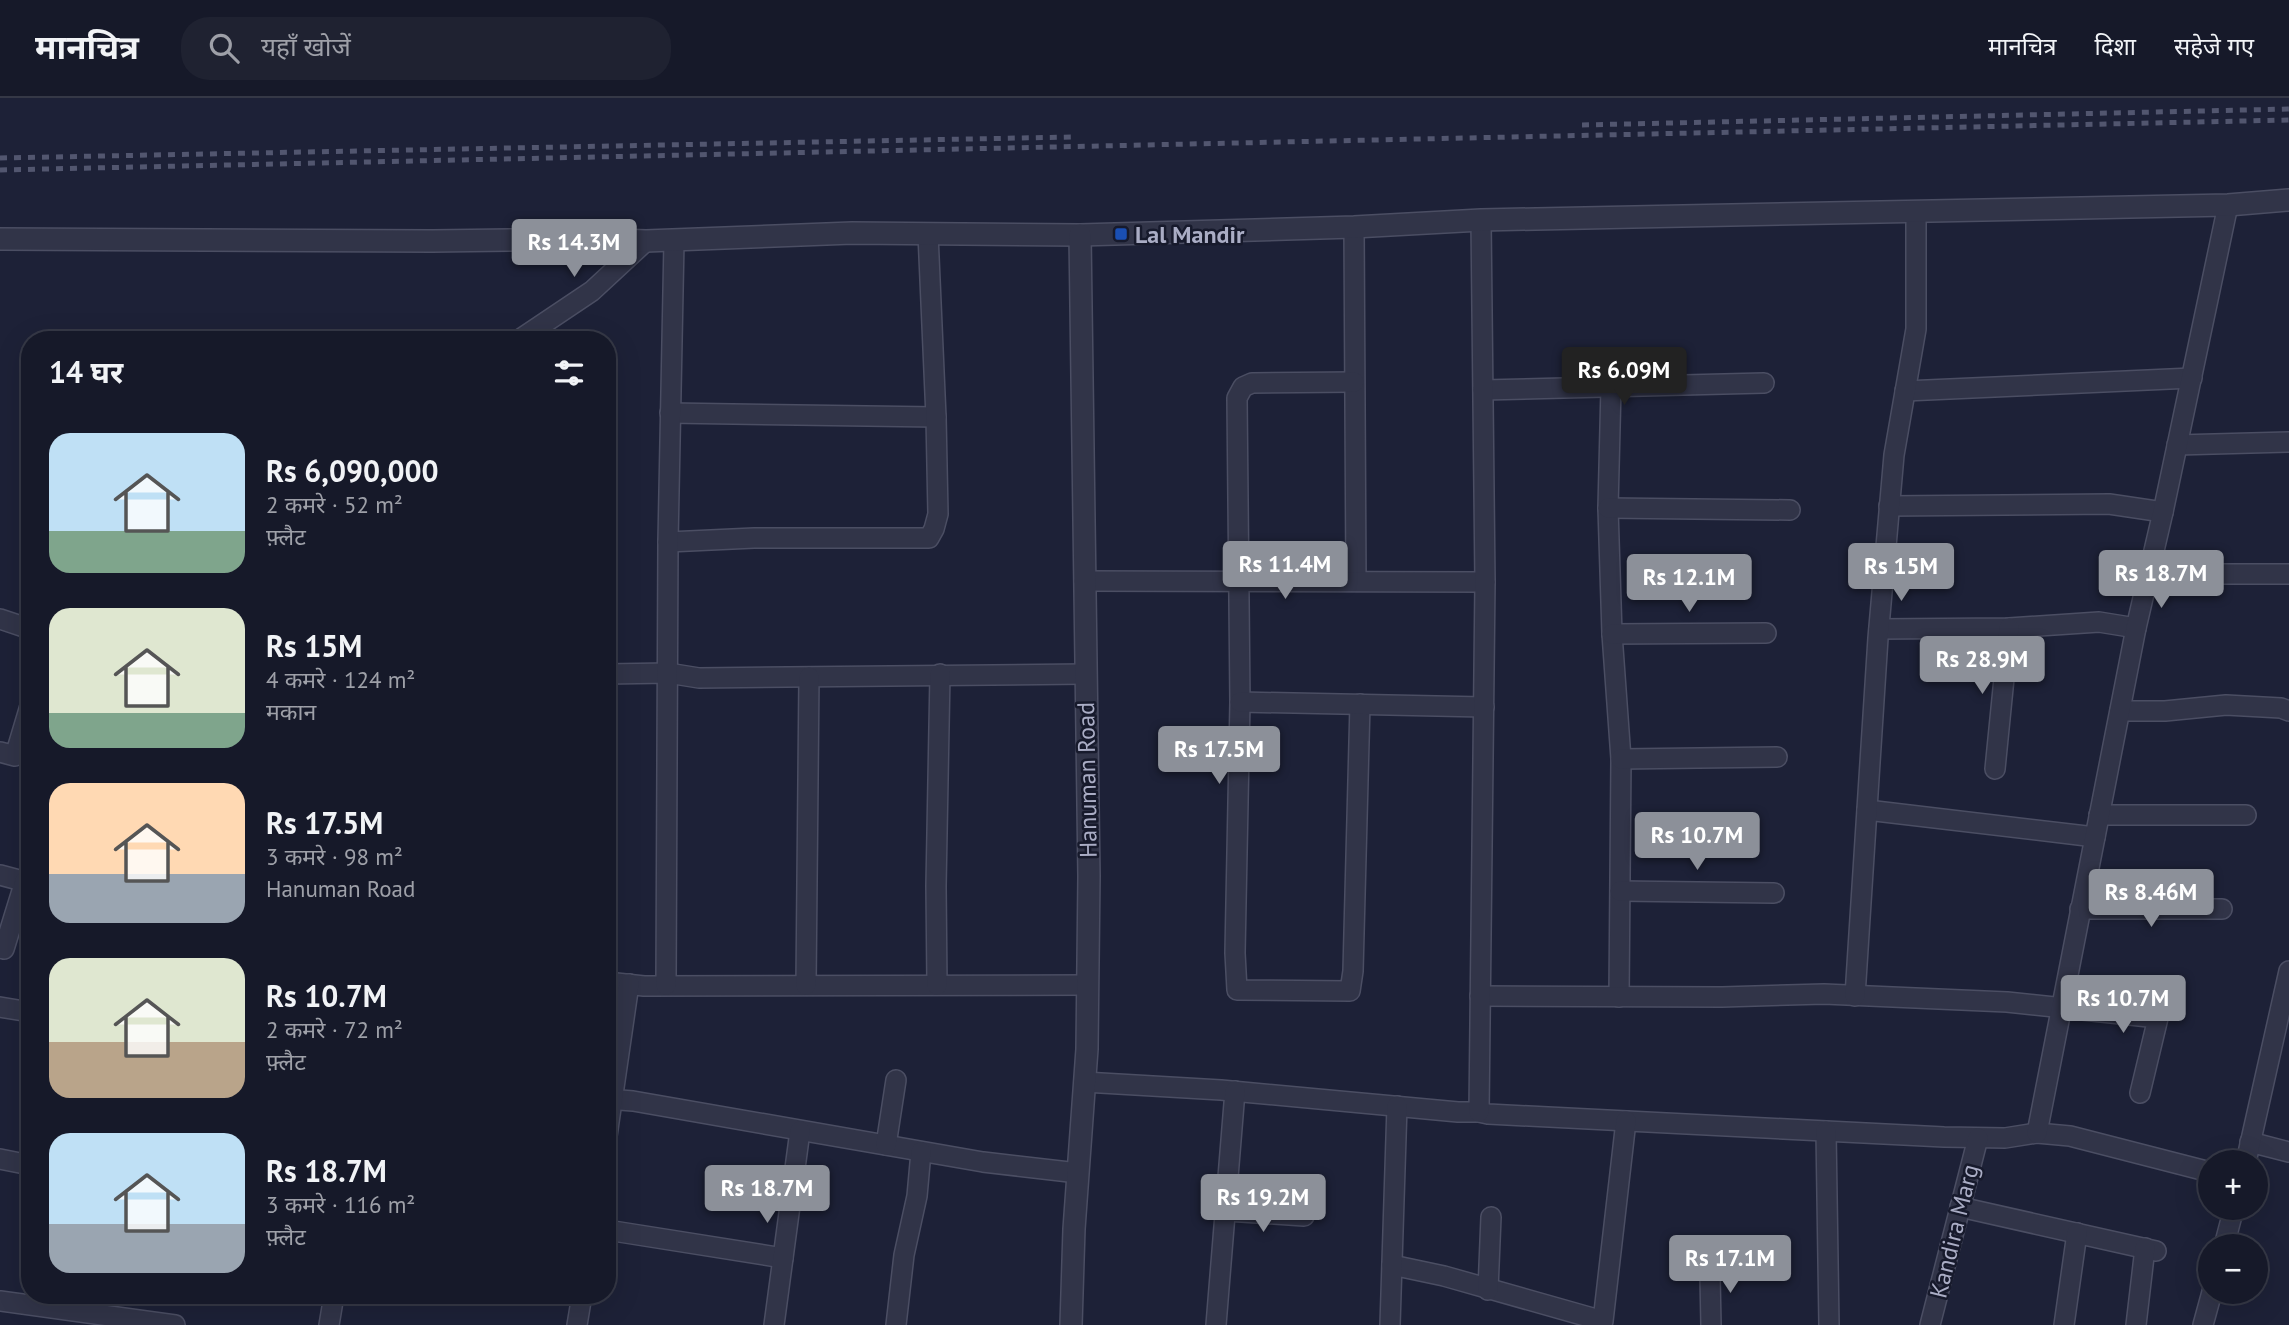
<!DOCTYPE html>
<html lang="hi">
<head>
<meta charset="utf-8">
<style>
	body { margin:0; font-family:"PT Sans","Noto Sans Devanagari",sans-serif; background:#1f2231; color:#f1f3f6; height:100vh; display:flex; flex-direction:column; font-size:26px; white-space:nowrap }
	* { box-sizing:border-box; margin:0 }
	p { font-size:23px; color:#9ea0a8 }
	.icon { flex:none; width:38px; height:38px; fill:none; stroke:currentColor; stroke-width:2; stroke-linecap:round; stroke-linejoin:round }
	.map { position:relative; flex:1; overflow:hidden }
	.sheet { position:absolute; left:21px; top:233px; width:595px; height:973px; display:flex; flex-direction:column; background:#161929; border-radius:28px; box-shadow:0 7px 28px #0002,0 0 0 2px #353846 }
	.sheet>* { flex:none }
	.fabs { position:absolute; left:2198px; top:1052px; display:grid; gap:14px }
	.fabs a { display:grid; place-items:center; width:70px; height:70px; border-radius:50%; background:#161929; box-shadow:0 7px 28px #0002,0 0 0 2px #353846; font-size:35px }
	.price { position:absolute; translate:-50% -60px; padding:0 16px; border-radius:7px; background:#8c9099; color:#fff; font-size:23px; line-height:46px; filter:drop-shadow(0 2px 4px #0008) }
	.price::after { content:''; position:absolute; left:50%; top:42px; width:21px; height:16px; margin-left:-10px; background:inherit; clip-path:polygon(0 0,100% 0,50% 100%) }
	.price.selected { background:#222; color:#fff }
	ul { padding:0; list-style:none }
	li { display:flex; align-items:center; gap:21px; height:175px; padding:0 28px }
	li span { display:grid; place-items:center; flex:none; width:196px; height:140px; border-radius:21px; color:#555 }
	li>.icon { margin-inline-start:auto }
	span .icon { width:84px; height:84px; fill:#fffc; stroke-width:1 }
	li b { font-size:30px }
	h2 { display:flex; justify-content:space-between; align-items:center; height:84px; padding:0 28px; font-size:30px }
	header { display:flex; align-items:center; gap:42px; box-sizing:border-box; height:98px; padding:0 35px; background:#161929; border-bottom:2px solid #353846 }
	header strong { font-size:33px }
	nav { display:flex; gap:38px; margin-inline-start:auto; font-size:24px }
	.search { width:490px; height:63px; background:#1f2231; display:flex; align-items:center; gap:18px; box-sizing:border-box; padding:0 24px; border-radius:28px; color:#9ea0a8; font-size:26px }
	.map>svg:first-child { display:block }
</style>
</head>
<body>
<header>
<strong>मानचित्र</strong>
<div class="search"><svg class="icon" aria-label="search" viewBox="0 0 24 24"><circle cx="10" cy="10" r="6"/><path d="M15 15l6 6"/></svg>यहाँ खोजें</div>
<nav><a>मानचित्र</a><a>दिशा</a><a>सहेजे गए</a></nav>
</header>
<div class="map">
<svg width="2289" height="1227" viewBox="0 0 2289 1227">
	<rect width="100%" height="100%" fill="#1d2137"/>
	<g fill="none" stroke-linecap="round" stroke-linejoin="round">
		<g stroke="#4b4e63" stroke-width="22">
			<g id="minor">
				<path d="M1354 129 1356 483"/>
				<path d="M519 242 592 193 646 143"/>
				<path d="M1354 284 1252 285 1243 289 1237 300 1240 604 1235 855 1237 892 1350 893 1353 873 1360 606"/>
				<path d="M1611 289 1608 410 1612 536 1621 661 1619 899"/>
				<path d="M1483 292 1764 285"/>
				<path d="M1905 293 2192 280"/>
				<path d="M670 315 936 319"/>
				<path d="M2177 347 2289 344"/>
				<path d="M1889 408 2109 406 2163 414"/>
				<path d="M1608 410 1790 412"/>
				<path d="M668 444 754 440H929L934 431 938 416 936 319 928 136"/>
				<path d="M2149 476H2289"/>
				<path d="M1084 483 1485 484"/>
				<path d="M0 521 30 531"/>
				<path d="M1879 531 2009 530 2099 524 2136 530"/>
				<path d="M1612 536 1766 535"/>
				<path d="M607 576 668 575 699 580 1085 576"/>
				<path d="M1240 604 1484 609"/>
				<path d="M2120 613H2165L2226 607 2281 610 2289 613"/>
				<path d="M0 654 15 658 30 608"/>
				<path d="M1621 661 1777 659"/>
				<path d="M1995 671 2009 530"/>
				<path d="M1867 712 2095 739"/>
				<path d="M2099 717H2246"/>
				<path d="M0 777 30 785"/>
				<path d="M1620 793 1774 795"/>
				<path d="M2080 811H2222"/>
				<path d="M4 851 25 783"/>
				<path d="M607 884 644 888 1088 887"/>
				<path d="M666 887 668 444 674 143"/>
				<path d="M806 887 809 579"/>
				<path d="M937 887 936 788 940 576"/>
				<path d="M1480 898 1722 899 1824 896 2007 904 2158 920 2140 995"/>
				<path d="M1855 898 1878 540 1894 357 1916 231V113"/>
				<path d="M0 909 30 914"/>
				<path d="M1084 984 1221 992 1458 1014H1479L1488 1016 1944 1039 2005 1040 2037 1035 2070 1038 2210 1074"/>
				<path d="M607 1001 633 1003 983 1064 1078 1075"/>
				<path d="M1479 1014 1485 484 1481 122"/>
				<path d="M1826 1033 1829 1227"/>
				<path d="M2037 1035 2136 530 2163 414 2228 107"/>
				<path d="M607 1038 629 886"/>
				<path d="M2250 1044 2289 1054"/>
				<path d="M886 1047 896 982"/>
				<path d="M0 1061 30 1067"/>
				<path d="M2246 1064 2289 873"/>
				<path d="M1960 1109 2156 1153"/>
				<path d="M1226 1113 1304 1118"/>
				<path d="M607 1132 783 1160"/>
				<path d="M2224 1148 2234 1110"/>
				<path d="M1392 1167 1444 1178 1603 1223 1626 1023"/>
				<path d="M1710 1178 1711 1227"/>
				<path d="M1488 1192 1491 1119"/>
				<path d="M0 1203 175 1227"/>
				<path d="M329 1227 334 1197"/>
				<path d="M577 1227 582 1197"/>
				<path d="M774 1227 800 1033"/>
				<path d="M896 1227 904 1157 917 1098 921 1054"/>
				<path d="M1216 1227 1235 993"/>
				<path d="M1390 1227 1397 1008"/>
				<path d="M1930 1227 1978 1040"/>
				<path d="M2064 1227 2077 1135"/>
				<path d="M2136 1227 2145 1150"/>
				<path d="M2203 1227 2212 1194"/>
			</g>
		</g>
		<g stroke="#4b4e63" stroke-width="24">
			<g id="tertiary">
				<path d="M0 141 432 143 592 141 646 143 852 135 1080 137 1354 129 1481 122 2228 107 2289 102"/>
				<path d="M1071 1227 1074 1131 1087 951 1089 778 1080 137"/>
			</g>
		</g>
		<use href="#minor" stroke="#313448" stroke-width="19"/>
		<use href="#tertiary" stroke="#313448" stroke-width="21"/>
		<g stroke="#52566f" stroke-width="5" stroke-dasharray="7 7" stroke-linecap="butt">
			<path d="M1582 27 2289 11"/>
			<path d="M0 60 1071 39"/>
			<path d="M0 72 2289 22"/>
		</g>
	</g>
	<rect fill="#1a4fb4" stroke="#171a2c" stroke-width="2.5" x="1114" y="129" width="14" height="14" rx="3.5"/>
	<g text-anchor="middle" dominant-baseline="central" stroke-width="5" stroke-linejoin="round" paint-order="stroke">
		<g font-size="24" font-weight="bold" fill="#aaadc5" stroke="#171a2c" text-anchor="start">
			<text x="1135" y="136">Lal Mandir</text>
		</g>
		<g font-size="24" fill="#aaadc5" stroke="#171a2c">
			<text transform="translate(1087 682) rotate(-91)">Hanuman Road</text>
			<text transform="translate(1954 1133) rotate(-76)">Kandira Marg</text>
		</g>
	</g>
</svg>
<div class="fabs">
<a>+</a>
<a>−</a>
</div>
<b class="price" style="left:574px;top:181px">Rs 14.3M</b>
<b class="price selected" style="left:1624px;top:309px">Rs 6.09M</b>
<b class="price" style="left:1285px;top:503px">Rs 11.4M</b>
<b class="price" style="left:1901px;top:505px">Rs 15M</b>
<b class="price" style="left:2161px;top:512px">Rs 18.7M</b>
<b class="price" style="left:1689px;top:516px">Rs 12.1M</b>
<b class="price" style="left:1982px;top:598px">Rs 28.9M</b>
<b class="price" style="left:1219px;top:688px">Rs 17.5M</b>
<b class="price" style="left:1697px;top:774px">Rs 10.7M</b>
<b class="price" style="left:2151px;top:831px">Rs 8.46M</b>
<b class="price" style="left:2123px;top:937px">Rs 10.7M</b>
<b class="price" style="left:767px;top:1127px">Rs 18.7M</b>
<b class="price" style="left:1263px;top:1136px">Rs 19.2M</b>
<b class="price" style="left:1730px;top:1197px">Rs 17.1M</b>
<section class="sheet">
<h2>14 घर<svg class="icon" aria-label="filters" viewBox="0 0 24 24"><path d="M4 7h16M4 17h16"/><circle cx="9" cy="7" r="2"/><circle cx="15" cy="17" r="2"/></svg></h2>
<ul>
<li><span style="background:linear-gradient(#bfe0f5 70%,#7fa58c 0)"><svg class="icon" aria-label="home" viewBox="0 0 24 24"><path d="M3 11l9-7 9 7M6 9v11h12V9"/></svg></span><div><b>Rs 6,090,000</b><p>2 कमरे · 52 m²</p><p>फ़्लैट</p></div></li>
<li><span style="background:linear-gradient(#dfe7d0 75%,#7fa58c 0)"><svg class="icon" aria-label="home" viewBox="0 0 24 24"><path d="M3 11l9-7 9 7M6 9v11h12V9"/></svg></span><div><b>Rs 15M</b><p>4 कमरे · 124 m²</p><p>मकान</p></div></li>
<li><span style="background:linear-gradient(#ffd9b3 65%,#9aa5b1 0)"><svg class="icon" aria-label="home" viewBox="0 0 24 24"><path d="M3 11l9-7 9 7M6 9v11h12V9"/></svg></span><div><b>Rs 17.5M</b><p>3 कमरे · 98 m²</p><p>Hanuman Road</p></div></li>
<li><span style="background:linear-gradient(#dfe7d0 60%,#b9a48a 0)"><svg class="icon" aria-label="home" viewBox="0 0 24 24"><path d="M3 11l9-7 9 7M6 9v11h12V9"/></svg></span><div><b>Rs 10.7M</b><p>2 कमरे · 72 m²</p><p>फ़्लैट</p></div></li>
<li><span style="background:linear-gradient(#bfe0f5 65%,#9aa5b1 0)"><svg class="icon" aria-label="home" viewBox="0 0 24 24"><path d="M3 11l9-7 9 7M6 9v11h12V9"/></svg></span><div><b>Rs 18.7M</b><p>3 कमरे · 116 m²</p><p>फ़्लैट</p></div></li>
</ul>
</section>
</div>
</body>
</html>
